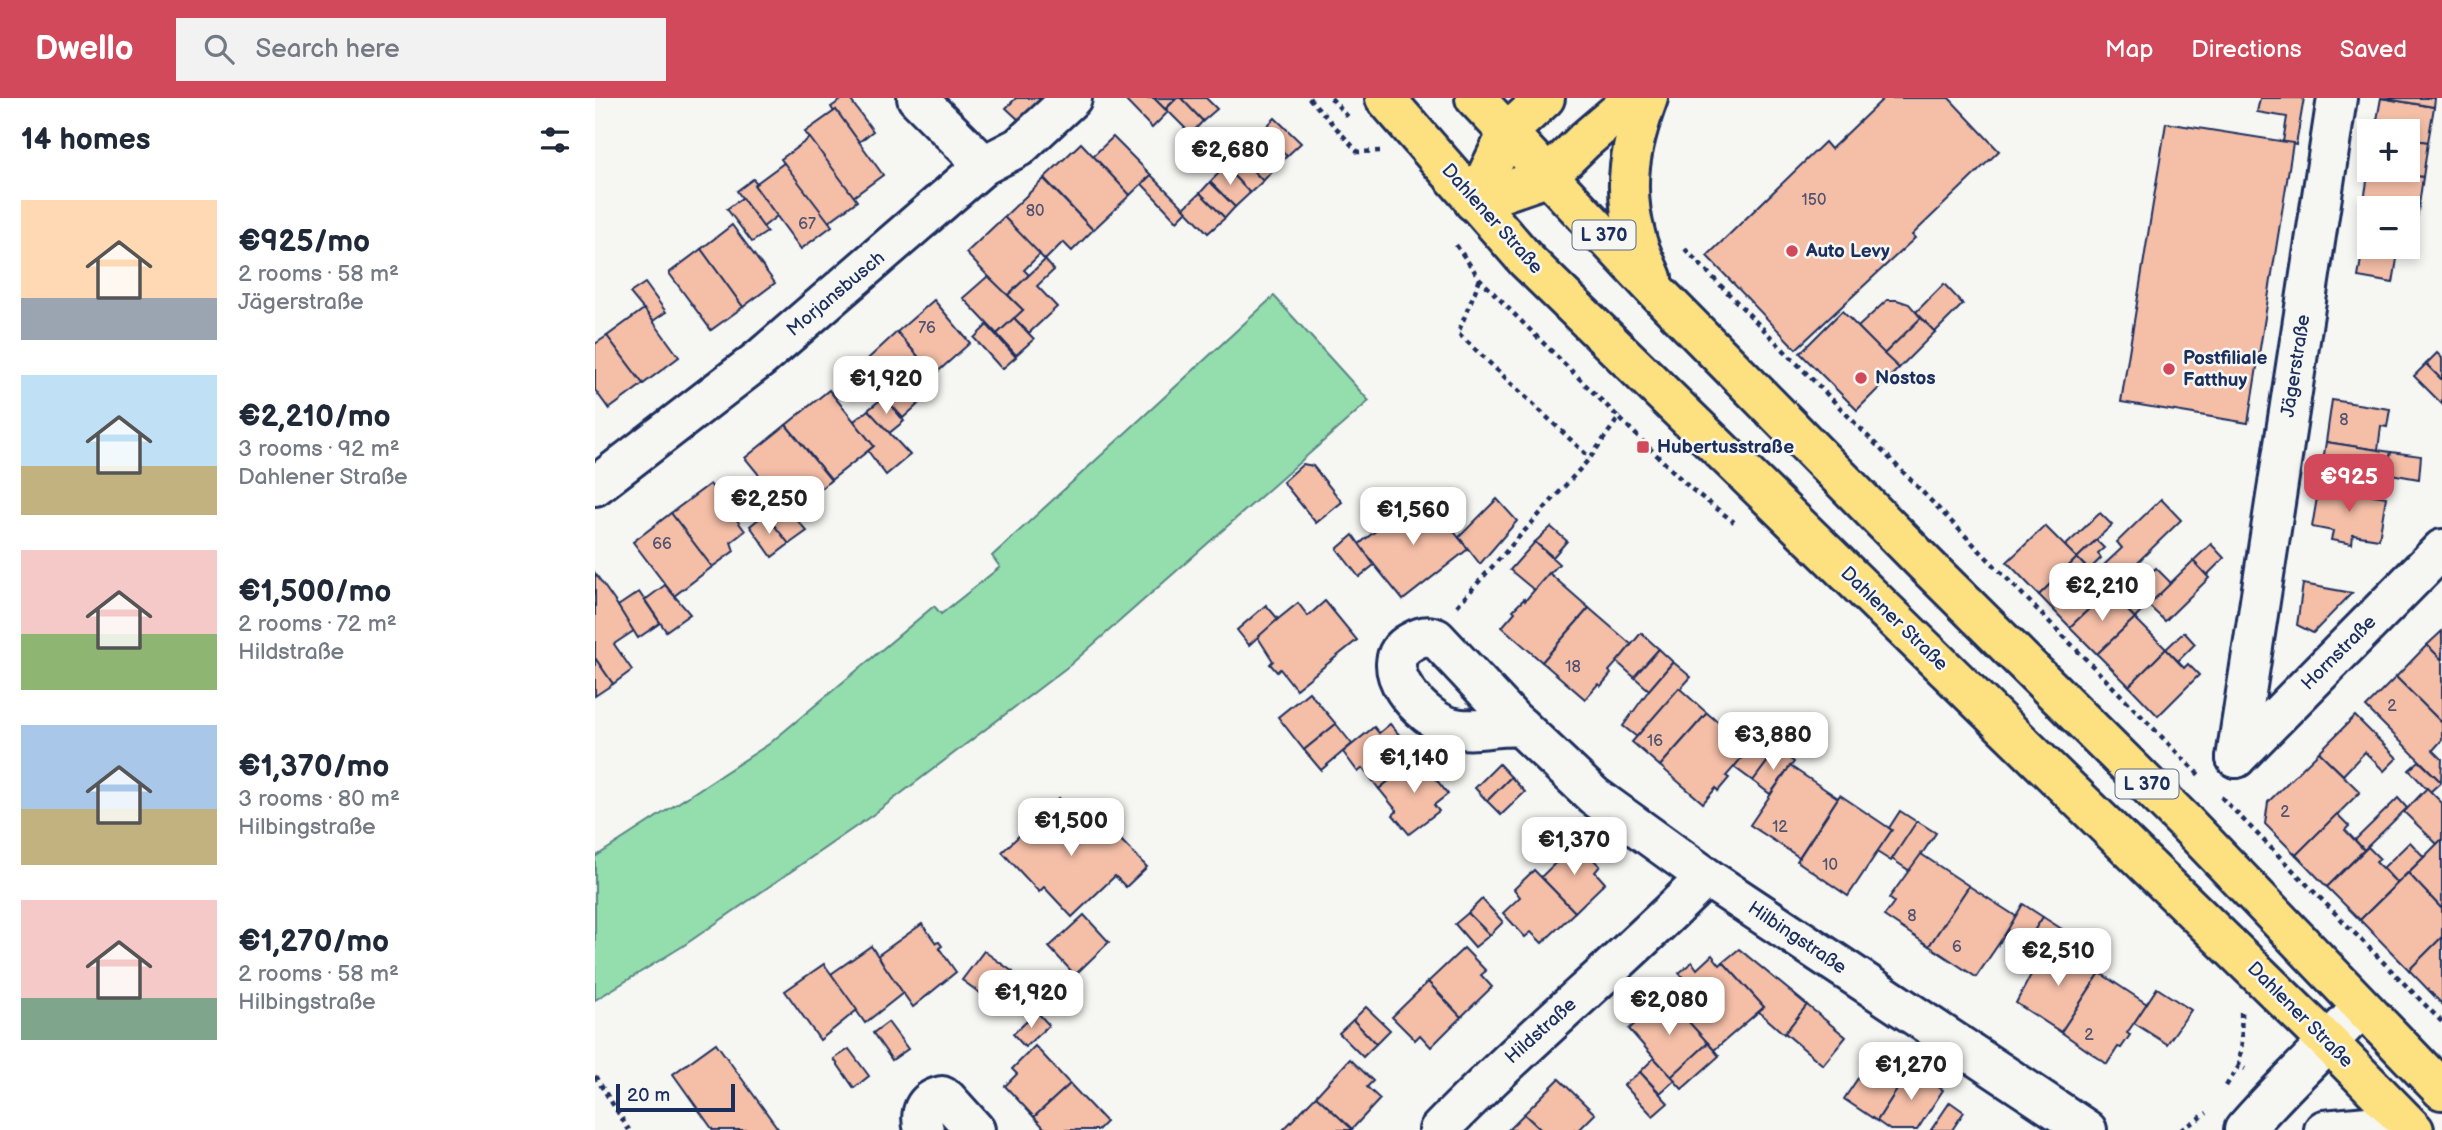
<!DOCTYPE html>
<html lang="en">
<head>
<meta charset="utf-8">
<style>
	body { margin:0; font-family:"Balsamiq Sans",sans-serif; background:#f2f2f3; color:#1f2937; height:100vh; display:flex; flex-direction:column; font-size:26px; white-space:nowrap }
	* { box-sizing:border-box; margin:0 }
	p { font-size:23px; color:#747a83 }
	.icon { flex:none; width:38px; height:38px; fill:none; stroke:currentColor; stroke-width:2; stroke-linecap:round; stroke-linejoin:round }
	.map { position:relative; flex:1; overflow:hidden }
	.details { display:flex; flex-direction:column; background:#fff; width:595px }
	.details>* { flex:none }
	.tools { position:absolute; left:1762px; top:21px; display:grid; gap:14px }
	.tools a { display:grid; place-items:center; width:63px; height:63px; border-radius:0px; background:#fff; box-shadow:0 4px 10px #0003; font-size:35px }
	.scale { position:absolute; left:21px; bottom:18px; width:119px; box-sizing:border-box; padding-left:7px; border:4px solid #1b2f5e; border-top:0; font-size:19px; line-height:24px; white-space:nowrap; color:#1b2f5e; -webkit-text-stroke:5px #f6f6f2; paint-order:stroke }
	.price { position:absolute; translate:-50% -60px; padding:0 16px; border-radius:14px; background:#fff; color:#222; font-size:23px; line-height:46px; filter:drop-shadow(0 2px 4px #0008) }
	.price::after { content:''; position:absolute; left:50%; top:42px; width:21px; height:16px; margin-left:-10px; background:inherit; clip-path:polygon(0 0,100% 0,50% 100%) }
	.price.selected { background:#d1495b; color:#fff }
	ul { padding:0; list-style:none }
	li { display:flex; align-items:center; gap:21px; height:175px; padding:0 21px }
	li span { display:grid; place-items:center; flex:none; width:196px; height:140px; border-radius:0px; color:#555 }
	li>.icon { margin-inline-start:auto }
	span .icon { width:84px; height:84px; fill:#fffc; stroke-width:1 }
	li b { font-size:30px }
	h2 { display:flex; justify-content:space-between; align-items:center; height:84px; padding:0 21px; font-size:30px }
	header { display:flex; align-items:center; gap:42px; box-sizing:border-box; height:98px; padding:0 35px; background:#d1495b; color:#fff }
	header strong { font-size:33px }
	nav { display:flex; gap:38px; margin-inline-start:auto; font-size:24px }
	.search { width:490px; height:63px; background:#f2f2f3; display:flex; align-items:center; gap:18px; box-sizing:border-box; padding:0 24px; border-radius:0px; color:#747a83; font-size:26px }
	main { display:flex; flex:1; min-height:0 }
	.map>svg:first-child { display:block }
</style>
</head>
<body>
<header>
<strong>Dwello</strong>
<div class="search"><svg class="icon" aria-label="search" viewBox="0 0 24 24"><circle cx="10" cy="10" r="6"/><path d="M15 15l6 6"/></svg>Search here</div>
<nav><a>Map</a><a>Directions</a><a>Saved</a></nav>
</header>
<main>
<section class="details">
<h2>14 homes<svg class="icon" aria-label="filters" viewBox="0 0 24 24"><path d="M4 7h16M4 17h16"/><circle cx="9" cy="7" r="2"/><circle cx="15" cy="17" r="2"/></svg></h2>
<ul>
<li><span style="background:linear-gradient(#ffd9b3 70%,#9aa5b1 0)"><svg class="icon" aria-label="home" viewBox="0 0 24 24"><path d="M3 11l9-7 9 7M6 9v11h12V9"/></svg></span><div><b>€925/mo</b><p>2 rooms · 58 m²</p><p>Jägerstraße</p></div></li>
<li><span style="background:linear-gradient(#bfe0f5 65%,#c2b280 0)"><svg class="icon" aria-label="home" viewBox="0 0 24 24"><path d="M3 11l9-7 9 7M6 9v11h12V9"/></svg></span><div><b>€2,210/mo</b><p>3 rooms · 92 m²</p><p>Dahlener Straße</p></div></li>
<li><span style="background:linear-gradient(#f6c9c9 60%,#8fb573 0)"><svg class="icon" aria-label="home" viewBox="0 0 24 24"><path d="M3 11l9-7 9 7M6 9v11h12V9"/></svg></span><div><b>€1,500/mo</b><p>2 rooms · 72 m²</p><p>Hildstraße</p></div></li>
<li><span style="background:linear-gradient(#a9c7e8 60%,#c2b280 0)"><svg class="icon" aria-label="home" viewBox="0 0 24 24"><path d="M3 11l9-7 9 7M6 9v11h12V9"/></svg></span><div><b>€1,370/mo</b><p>3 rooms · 80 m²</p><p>Hilbingstraße</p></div></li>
<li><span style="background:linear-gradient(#f6c9c9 70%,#7fa58c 0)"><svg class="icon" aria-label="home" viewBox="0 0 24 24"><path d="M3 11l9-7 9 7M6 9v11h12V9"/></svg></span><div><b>€1,270/mo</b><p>2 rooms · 58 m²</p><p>Hilbingstraße</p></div></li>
</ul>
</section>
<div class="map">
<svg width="1847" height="1032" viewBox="0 0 1847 1032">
	<rect width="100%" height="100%" fill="#f6f6f2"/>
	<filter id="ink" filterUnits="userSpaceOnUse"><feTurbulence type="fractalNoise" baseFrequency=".0143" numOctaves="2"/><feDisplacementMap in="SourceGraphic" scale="14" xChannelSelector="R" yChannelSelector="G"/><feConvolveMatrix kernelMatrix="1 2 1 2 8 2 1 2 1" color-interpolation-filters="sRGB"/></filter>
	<g filter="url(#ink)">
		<path fill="#94ddad" stroke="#588686" stroke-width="2" d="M679 198 774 303 475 567 279 716 88 848 0 902V759L174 646 339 508 346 516 405 469 397 458Z"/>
		<g fill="#f4bea7" stroke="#1b2f5e" stroke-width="2">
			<path d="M249 0H254L278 33 264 44 241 12 239 14 236 9Z"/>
			<path d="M421 0H450L426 24 411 10Z"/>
			<path d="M533 0H559L573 14 557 30 530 2Z"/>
			<path d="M559 0H582L570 11Z"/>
			<path d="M582 0H586L608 23 596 36 571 11Z"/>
			<path d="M586 0H611L622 11 608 23Z"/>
			<path d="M1289 0H1354L1404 53 1317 137 1320 140 1201 251 1112 158 1230 44 1236 51Z"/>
			<path d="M1665 0H1709L1701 47 1688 44 1692 19 1662 14Z"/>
			<path d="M1786 0 1839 9 1833 44 1813 41V33H1780Z"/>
			<path d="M1786 0H1840L1839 9Z"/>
			<path d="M241 12 288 77 258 99 210 34Z"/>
			<path d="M680 20 706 45 692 58 667 33Z"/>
			<path d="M1571 25 1698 45 1653 325 1526 304Z"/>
			<path d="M667 33 692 58 681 69 656 44Z"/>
			<path d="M518 39 556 77 535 97 498 58Z"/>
			<path d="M215 40 262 103 232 125 186 61Z"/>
			<path d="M1813 41 1833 44 1828 79 1781 72H1813Z"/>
			<path d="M656 44 681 69 668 83 643 57Z"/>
			<path d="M486 45 535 97 498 132 449 80Z"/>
			<path d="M643 57 668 83 655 95 630 69Z"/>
			<path d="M189 65 237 128 206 151 159 87Z"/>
			<path d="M630 69 655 95 640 109 615 84Z"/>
			<path d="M1774 71 1828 79 1819 142H1813V110H1774V136L1764 134Z"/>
			<path d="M556 77 592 113 582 123 547 86Z"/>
			<path d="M158 81 162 85 159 87 182 118 168 129 142 93Z"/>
			<path d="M449 81 498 132 477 153 468 144 450 162 409 119Z"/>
			<path d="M615 84 640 109 630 120 605 95Z"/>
			<path d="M605 95 630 120 613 135 589 110Z"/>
			<path d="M147 100 172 134 157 144 132 111Z"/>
			<path d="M409 119 445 156 429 172 434 177 412 198 371 155Z"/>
			<path d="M137 127 180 185 148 209 106 151Z"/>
			<path d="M1769 144 1774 145V149H1804L1798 185 1763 179Z"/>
			<path d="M106 151 148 209 116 232 74 175Z"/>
			<path d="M450 162 459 172 442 188 462 209 434 235 419 220 428 212 413 197Z"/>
			<path d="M393 178 428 212 402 236 368 200Z"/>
			<path d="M50 185 71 214 58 223 35 195Z"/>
			<path d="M1349 186 1368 206 1340 234 1321 214Z"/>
			<path d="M339 202 375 245 339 277 302 234Z"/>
			<path d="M1292 202H1302L1314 206 1326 220 1289 256 1263 229Z"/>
			<path d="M49 211 84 259 48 286 12 238Z"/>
			<path d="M1247 213 1304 270 1262 312 1205 255Z"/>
			<path d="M419 220 439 241 421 257 402 236Z"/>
			<path d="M1326 220 1340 234 1304 270 1289 256Z"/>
			<path d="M392 227 421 259 407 271 379 240Z"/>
			<path d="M302 234 339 277 322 293 329 301 308 320 263 270Z"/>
			<path d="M12 238 48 286 14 311 0 292V246Z"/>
			<path d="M1842 255 1847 260V282L1831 266Z"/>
			<path d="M1831 266 1847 282V306L1819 278Z"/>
			<path d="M234 292 279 348 236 382 191 327Z"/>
			<path d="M289 299 309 323 293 336 273 312Z"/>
			<path d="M1737 302 1795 311 1792 329 1786 328 1783 352 1731 344Z"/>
			<path d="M273 312 315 357 291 377 273 353 279 348 259 323Z"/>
			<path d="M191 327 236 382 196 416 150 360Z"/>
			<path d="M1731 344 1796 354 1793 370 1781 368 1776 396 1724 388Z"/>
			<path d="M1796 354 1826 358 1824 381 1790 375 1791 370H1793Z"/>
			<path d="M708 366 718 368 747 404 721 425 688 384Z"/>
			<path d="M115 386 150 433 136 444 139 453 117 469 76 415Z"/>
			<path d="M1724 388 1791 399 1784 441 1758 437 1757 446 1736 442 1738 433 1717 429Z"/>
			<path d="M828 395 873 451 808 502 763 447Z"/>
			<path d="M902 401 922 423 885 466 864 439Z"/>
			<path d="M1566 401 1586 422 1513 493 1501 480 1510 466 1527 450 1522 444Z"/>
			<path d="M185 403 212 433 194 446 170 416Z"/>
			<path d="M76 415 117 469 79 498 38 444Z"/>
			<path d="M1505 415 1517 427 1482 460 1470 448Z"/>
			<path d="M170 416 194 446 177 459 155 428Z"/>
			<path d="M1450 428 1482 460 1444 497 1412 464Z"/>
			<path d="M956 429 972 443 958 459 940 444Z"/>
			<path d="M758 437 779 467 764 479 742 451Z"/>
			<path d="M1501 442 1509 450 1503 455 1506 460 1494 472 1482 460Z"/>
			<path d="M940 444 964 466 939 492 915 472Z"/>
			<path d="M1616 446 1629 460 1612 477 1598 463Z"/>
			<path d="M1482 460 1513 493 1475 529 1444 497Z"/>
			<path d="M1598 463 1614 480 1570 523 1553 507Z"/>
			<path d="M1561 470 1576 485 1540 520 1525 504Z"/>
			<path d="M0 475 40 532 19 546 37 572 18 586 0 560Z"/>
			<path d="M954 475 994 510 947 564 907 529 920 514 918 512 929 501 930 503Z"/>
			<path d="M1532 475 1543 487 1525 504 1513 493Z"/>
			<path d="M1708 486 1757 495 1718 535 1702 527Z"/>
			<path d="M70 487 95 516 71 533 50 502Z"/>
			<path d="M1513 493 1540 520 1502 556 1475 529Z"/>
			<path d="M44 494 65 525 43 540 23 508Z"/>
			<path d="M730 503 762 542 701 591 685 571 682 574 675 566 678 563 662 538 703 505 713 518Z"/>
			<path d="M671 507 683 521 654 547 642 532Z"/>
			<path d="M994 510 1037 547 1014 573 1016 576 1006 588 1003 586 990 601 947 564Z"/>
			<path d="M1540 520 1571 551 1534 588 1502 556Z"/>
			<path d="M1847 533V562L1832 547Z"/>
			<path d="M1589 534 1600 546 1583 563 1571 551Z"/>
			<path d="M1046 535 1064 551 1039 579 1022 564Z"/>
			<path d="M1832 547 1847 562V625L1801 579Z"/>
			<path d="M1064 551 1078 564 1054 592 1039 579Z"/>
			<path d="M1571 551 1589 570 1593 566 1604 577 1563 618 1534 588Z"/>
			<path d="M0 560 18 586 0 598Z"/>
			<path d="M1078 564 1096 579 1042 639 1028 628 1054 592Z"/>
			<path d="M1801 579 1847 625V642L1838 652 1847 661 1846 684 1771 609Z"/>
			<path d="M1084 590 1112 615 1065 668 1037 644Z"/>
			<path d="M714 594 741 626 709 652 683 619Z"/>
			<path d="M1112 615 1155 651 1131 678 1134 680 1123 693 1121 690 1108 705 1065 668Z"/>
			<path d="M1760 618 1802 660 1789 673 1770 654 1748 677 1724 654Z"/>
			<path d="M741 626 757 646 726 672 709 652Z"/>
			<path d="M795 626 823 659 784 691 768 670 763 674 748 654 779 629 784 635Z"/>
			<path d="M1164 638 1182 651 1158 683 1139 669Z"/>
			<path d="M1182 651 1199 664 1175 696 1158 683Z"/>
			<path d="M1724 654 1765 694 1701 757 1670 726 1673 704Z"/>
			<path d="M823 659 853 696 839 707 844 713 814 736 798 717 802 713 784 691Z"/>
			<path d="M1824 663 1846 684 1835 694 1814 672Z"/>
			<path d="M904 666 916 679 892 703 880 690Z"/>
			<path d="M1195 668 1243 700 1204 759 1155 727Z"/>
			<path d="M916 679 930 694 906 717 892 703Z"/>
			<path d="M1832 690 1847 705V741L1842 746 1809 714Z"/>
			<path d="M1245 697 1297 732 1253 798 1202 763Z"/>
			<path d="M464 700 508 745 519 735 552 769 531 789 520 778 477 819 449 789 444 794 407 754Z"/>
			<path d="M1803 700 1812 710 1769 752 1760 742Z"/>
			<path d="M1305 713 1322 724 1296 763 1282 754 1297 732 1294 730Z"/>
			<path d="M1742 716 1754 728 1750 732 1769 752 1732 789 1701 757Z"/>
			<path d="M1322 723 1341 735 1315 773 1297 761Z"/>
			<path d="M1847 741V811L1813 775Z"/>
			<path d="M1815 744 1829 759 1802 785 1788 770Z"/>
			<path d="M981 745 1005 768 1000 774 1010 785 980 814 946 779Z"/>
			<path d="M1773 749 1785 761 1781 764 1802 785 1765 822 1732 789Z"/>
			<path d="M1326 756 1374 788 1334 848 1289 818 1299 804 1294 800Z"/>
			<path d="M939 772 980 814 947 845 936 834 930 839 908 815 925 799 919 791Z"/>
			<path d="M1813 775 1847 811V839L1814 872 1765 822Z"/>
			<path d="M1374 788 1422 819 1381 879 1334 848Z"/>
			<path d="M887 801 908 824 895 837 873 815Z"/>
			<path d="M1428 806 1448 819 1427 851 1409 838Z"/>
			<path d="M873 815 895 837 880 849 860 826Z"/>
			<path d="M489 817 514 844 480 877 454 849Z"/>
			<path d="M1448 819 1470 833 1447 865 1427 851Z"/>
			<path d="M327 826 341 845 344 844 347 848 344 850 361 874 318 909 282 858Z"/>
			<path d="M1847 839V906L1814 872Z"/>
			<path d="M1460 845 1505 875 1466 934 1421 905 1438 873 1441 875Z"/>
			<path d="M276 848 308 895 270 925 236 876Z"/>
			<path d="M869 850 891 873 886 877 897 889 866 919 833 884Z"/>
			<path d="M1144 851 1212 907 1189 936 1163 913 1169 909 1128 864Z"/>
			<path d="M389 853 418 874 396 903 367 882Z"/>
			<path d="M1117 857 1125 867 1128 864 1169 909 1119 952 1071 899 1090 882 1084 875 1097 864 1102 871Z"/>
			<path d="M229 866 262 912 225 942 190 893Z"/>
			<path d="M1505 875 1552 906 1532 935 1535 937 1526 950 1523 949 1512 966 1466 934Z"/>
			<path d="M833 884 866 919 836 949 825 937 820 942 797 919Z"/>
			<path d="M1562 890 1596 912 1572 946 1539 925Z"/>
			<path d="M1071 899 1113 945 1076 979 1034 931Z"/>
			<path d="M1212 907 1251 939 1228 967 1190 935Z"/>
			<path d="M771 909 795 932 781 946 758 922Z"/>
			<path d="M442 914 454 927 430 949 418 936Z"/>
			<path d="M758 922 781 946 768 959 744 935Z"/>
			<path d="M293 924 313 951 297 962 278 935Z"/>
			<path d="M121 945 184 1032H118L78 976Z"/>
			<path d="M1113 945 1124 958 1087 991 1076 979Z"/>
			<path d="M440 948 475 986 439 1019 410 988 422 976 417 971Z"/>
			<path d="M1284 949 1298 959 1301 955 1318 967 1282 1023 1249 1001Z"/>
			<path d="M254 951 274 978 259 990 239 961Z"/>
			<path d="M1059 960 1080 982 1065 995 1045 974Z"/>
			<path d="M755 961 778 983 772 989 785 1001 757 1031 721 998Z"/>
			<path d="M1318 967 1336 979 1334 983 1348 992 1322 1032H1295L1282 1023Z"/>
			<path d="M1045 974 1073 1005 1058 1018 1029 987Z"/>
			<path d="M964 981 1000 1016 984 1032H946L929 1016Z"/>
			<path d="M475 986 511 1024 503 1032H451L439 1019Z"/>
			<path d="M721 998 757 1031 756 1032H688Z"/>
			<path d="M1355 1004 1369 1014 1357 1032H1336Z"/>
			<path d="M929 1016 946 1032H913Z"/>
		</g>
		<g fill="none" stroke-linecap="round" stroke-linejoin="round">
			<g stroke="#1b2f5e" stroke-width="44">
				<g id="minor">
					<path d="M322 0 389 67"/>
					<path d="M0 388 166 260 389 67 424 49 477 0"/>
					<path d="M926 629C903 626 878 636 856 629 828 622 775 566 816 544 824 539 832 536 841 540L919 623 926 629 999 698 1111 779 1492 1032"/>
					<path d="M1641 660 1742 0"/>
					<path d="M1641 660 1847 451"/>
					<path d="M329 1032C324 1015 329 1002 347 998L352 1001 380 1032"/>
					<path d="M844 1032C929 944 1025 866 1111 779"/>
					<path d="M1649 1032C1686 989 1728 951 1766 910"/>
					<path d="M1729 1032 1795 1026 1816 1032"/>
				</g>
			</g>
			<g stroke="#1b2f5e" stroke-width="44">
				<g id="major">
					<path d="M790 0 932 163 1734 945 1819 1032"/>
					<path d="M880 0 1064 196 1332 468 1589 723 1847 992"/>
					<path d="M1053 0C1035 49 1027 88 1041 139 1044 153 1052 167 1057 180"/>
					<path d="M879 104 952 79 990 42 1039 0"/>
					<path d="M879 104 913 34 950 0"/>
				</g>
			</g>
			<g stroke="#1b2f5e" stroke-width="4.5" stroke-dasharray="5 5" stroke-linecap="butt">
				<path d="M714 0 763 54 785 53"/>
				<path d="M736 0 754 20"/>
				<path d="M861 147 885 181 916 213 1095 390 1139 424"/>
				<path d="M1090 151 1605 678"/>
				<path d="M885 181 863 235 995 360"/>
				<path d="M862 508 995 360 1025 318"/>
				<path d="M1626 699 1847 924"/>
				<path d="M1646 914 1647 944 1644 968 1650 971"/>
				<path d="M0 978 34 1032"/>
				<path d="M1631 988 1644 968"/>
				<path d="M1586 1032 1612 1015"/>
			</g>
			<use href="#minor" stroke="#f6f6f2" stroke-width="38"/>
			<use href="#major" stroke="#fde080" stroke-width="38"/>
		</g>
	</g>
	<g fill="#d1495b" stroke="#f6f6f2" stroke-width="2.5">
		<circle cx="1197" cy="153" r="7"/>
		<circle cx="1574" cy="271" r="7"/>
		<circle cx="1266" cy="280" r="7"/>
		<rect x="1041" y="342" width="14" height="14" rx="3.5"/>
	</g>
	<g text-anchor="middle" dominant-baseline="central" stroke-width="5" stroke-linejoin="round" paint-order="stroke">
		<g font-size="16" fill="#515370">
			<text x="1219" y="102">150</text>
			<text x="440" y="113">80</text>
			<text x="212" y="126">67</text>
			<text x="332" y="230">76</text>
			<text x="1749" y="322">8</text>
			<text x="67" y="446">66</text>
			<text x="978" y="569">18</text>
			<text x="1797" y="608">2</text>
			<text x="1060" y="643">16</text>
			<text x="1690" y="714">2</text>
			<text x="1185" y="729">12</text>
			<text x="1235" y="767">10</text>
			<text x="1317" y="818">8</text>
			<text x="1362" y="849">6</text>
			<text x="1494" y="937">2</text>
		</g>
		<g fill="#f6f6f2" stroke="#5d6b8a" stroke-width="2">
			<rect x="977.5" y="122.5" width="63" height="29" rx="5"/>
			<rect x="1520.5" y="671.5" width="63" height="29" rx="5"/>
		</g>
		<g font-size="18" font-weight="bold" fill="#1b2f5e">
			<text x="1009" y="137">L 370</text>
			<text x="1552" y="686">L 370</text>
		</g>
		<g font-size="19" fill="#1b2f5e" stroke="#f6f6f2">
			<text transform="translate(897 121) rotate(48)">Dahlener Straße</text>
			<text transform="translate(241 196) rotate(-40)">Morjansbusch</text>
			<text transform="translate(1701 268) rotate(-81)">Jägerstraße</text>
			<text transform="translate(1299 521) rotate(44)">Dahlener Straße</text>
			<text transform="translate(1744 555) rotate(-45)">Hornstraße</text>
			<text transform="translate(1202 840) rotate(34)">Hilbingstraße</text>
			<text transform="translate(1705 917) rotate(45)">Dahlener Straße</text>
			<text transform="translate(946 933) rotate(-42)">Hildstraße</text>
		</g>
		<g font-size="19" font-weight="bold" fill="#1b2f5e" stroke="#f6f6f2" text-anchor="start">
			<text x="1211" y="153">Auto Levy</text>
			<text x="1588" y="260">Postfiliale<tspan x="1588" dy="22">Fatthuy</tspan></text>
			<text x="1280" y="280">Nostos</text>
			<text x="1062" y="349">Hubertusstraße</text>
		</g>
	</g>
</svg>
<div class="tools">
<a>+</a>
<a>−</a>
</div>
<div class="scale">20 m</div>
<b class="price" style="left:635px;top:89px">€2,680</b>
<b class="price" style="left:291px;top:318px">€1,920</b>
<b class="price selected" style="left:1754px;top:416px">€925</b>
<b class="price" style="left:174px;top:438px">€2,250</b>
<b class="price" style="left:818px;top:449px">€1,560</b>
<b class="price" style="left:1507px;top:525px">€2,210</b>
<b class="price" style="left:1178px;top:674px">€3,880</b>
<b class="price" style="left:819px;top:697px">€1,140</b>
<b class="price" style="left:476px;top:760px">€1,500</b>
<b class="price" style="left:979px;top:779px">€1,370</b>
<b class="price" style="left:1463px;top:890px">€2,510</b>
<b class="price" style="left:436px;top:932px">€1,920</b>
<b class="price" style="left:1074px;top:939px">€2,080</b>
<b class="price" style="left:1316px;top:1004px">€1,270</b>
</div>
</main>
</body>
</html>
